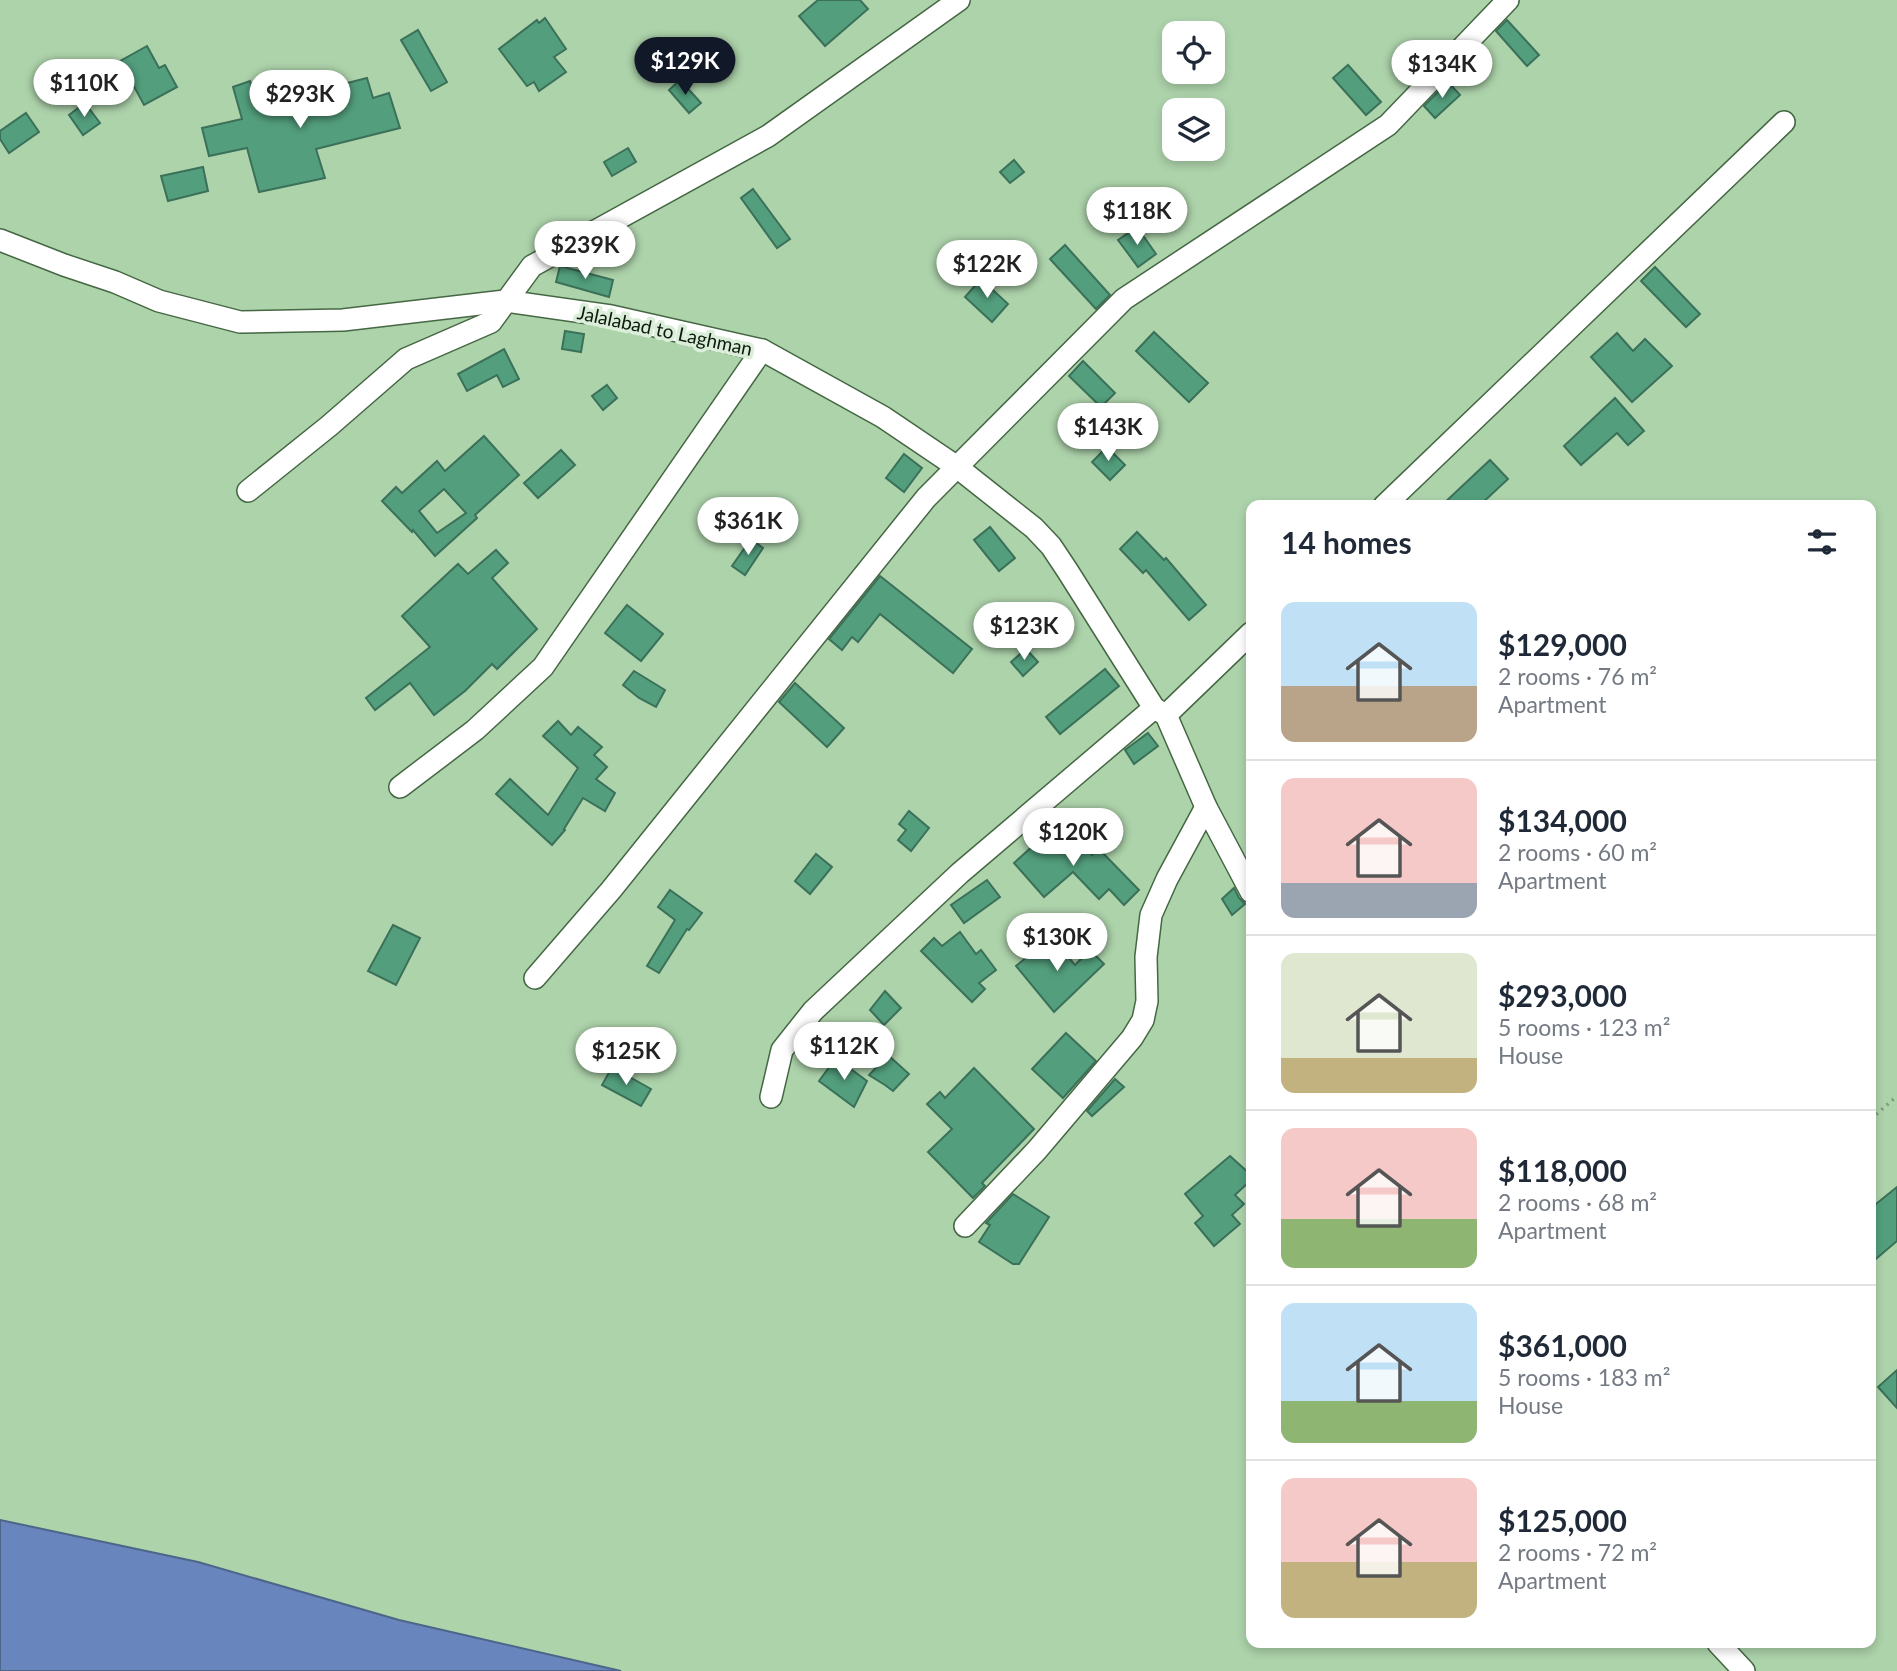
<!DOCTYPE html>
<html lang="en">
<head>
<meta charset="utf-8">
<style>
	body { margin:0; font-family:Lato,sans-serif; background:#f2f2f3; color:#1f2937; height:100vh; display:flex; flex-direction:column; font-size:26px; white-space:nowrap }
	* { box-sizing:border-box; margin:0 }
	p { font-size:23px; color:#747a83 }
	.icon { flex:none; width:38px; height:38px; fill:none; stroke:currentColor; stroke-width:2; stroke-linecap:round; stroke-linejoin:round }
	.map { position:relative; flex:1; overflow:hidden }
	.panel { position:absolute; left:1246px; top:500px; width:630px; height:1148px; display:flex; flex-direction:column; background:#fff; border-radius:14px; box-shadow:0 4px 10px #0003 }
	.panel>* { flex:none }
	.tools { position:absolute; left:1162px; top:21px; display:grid; gap:14px }
	.tools a { display:grid; place-items:center; width:63px; height:63px; border-radius:14px; background:#fff; box-shadow:0 4px 10px #0003; font-size:35px }
	.price { position:absolute; translate:-50% -60px; padding:0 16px; border-radius:24px; background:#fff; color:#222; font-size:23px; line-height:46px; filter:drop-shadow(0 2px 4px #0008) }
	.price::after { content:''; position:absolute; left:50%; top:42px; width:21px; height:16px; margin-left:-10px; background:inherit; clip-path:polygon(0 0,100% 0,50% 100%) }
	.price.active { background:#111827; color:#fff }
	ul { padding:0; list-style:none }
	li { display:flex; align-items:center; gap:21px; height:175px; padding:0 35px }
	li+li { border-top:2px solid #e0e1e3 }
	li span { display:grid; place-items:center; flex:none; width:196px; height:140px; border-radius:14px; color:#555 }
	li>.icon { margin-inline-start:auto }
	span .icon { width:84px; height:84px; fill:#fffc; stroke-width:1 }
	li b { font-size:30px }
	h2 { display:flex; justify-content:space-between; align-items:center; height:84px; padding:0 35px; font-size:30px }
	.map>svg:first-child { display:block }
</style>
</head>
<body>
<div class="map">
<svg width="1897" height="1671" viewBox="0 0 1897 1671">
	<rect width="100%" height="100%" fill="#add3ab"/>
	<path fill="#6885bd" stroke="#4d6588" stroke-width="2" d="M0 1520 198 1562 399 1620 621 1671H0Z"/>
	<g fill="#539f7d" stroke="#3b7059" stroke-width="2" fill-rule="evenodd">
		<path d="M818 0H860L868 9 825 46 799 16Z"/>
		<path d="M545 18 566 49 554 57 566 72 539 91 534 82 527 86 499 49 537 20 539 23Z"/>
		<path d="M1507 20 1539 55 1527 66 1496 31Z"/>
		<path d="M418 30 447 82 431 91 401 40Z"/>
		<path d="M147 46 159 68 165 65 177 87 144 105 130 79 89 102 79 84Z"/>
		<path d="M1348 65 1381 102 1366 115 1333 78Z"/>
		<path d="M367 78 373 98 389 93 400 128 316 149 325 178 259 192 247 148 209 156 202 128 242 119 233 87 250 81 255 99 267 96 269 107 317 94 316 91Z"/>
		<path d="M680 80 701 103 689 113 669 90Z"/>
		<path d="M1448 82 1460 95 1435 118 1424 106Z"/>
		<path d="M85 103 100 123 83 135 69 115Z"/>
		<path d="M26 113 39 132 9 153 0 139V131Z"/>
		<path d="M628 148 636 162 612 176 604 162Z"/>
		<path d="M1014 160 1024 172 1010 183 1000 172Z"/>
		<path d="M203 167 208 191 168 201 161 176Z"/>
		<path d="M753 189 790 239 777 248 741 198Z"/>
		<path d="M1137 227 1156 254 1138 267 1118 240Z"/>
		<path d="M1065 245 1110 295 1096 309 1050 259Z"/>
		<path d="M560 266 613 280 609 297 556 282Z"/>
		<path d="M1655 267 1700 314 1686 327 1641 281Z"/>
		<path d="M981 279 1008 304 992 322 965 297Z"/>
		<path d="M565 331 584 334 581 352 562 349Z"/>
		<path d="M1154 332 1208 383 1189 402 1136 351Z"/>
		<path d="M1617 333 1633 351 1645 339 1672 366 1632 402 1591 357Z"/>
		<path d="M504 349 519 379 503 387 497 375 467 391 458 374Z"/>
		<path d="M1083 361 1115 393 1101 407 1069 376Z"/>
		<path d="M607 385 617 398 603 410 592 396Z"/>
		<path d="M1615 398 1644 431 1628 445 1617 433 1581 465 1564 446Z"/>
		<path d="M484 436 519 475 475 515 477 518 435 556 413 530 412 532 382 501 396 487 402 493 437 461 445 471ZM444 489 466 513 437 533 419 511Z"/>
		<path d="M1107 447 1125 465 1110 480 1092 462Z"/>
		<path d="M561 450 575 465 538 498 524 483Z"/>
		<path d="M904 454 922 468 904 492 886 478Z"/>
		<path d="M1490 460 1508 479 1479 506H1441Z"/>
		<path d="M990 527 1015 558 999 571 974 540Z"/>
		<path d="M1137 532 1164 560 1166 558 1206 605 1189 620 1146 570 1143 573 1120 549Z"/>
		<path d="M751 539 763 548 745 575 732 566Z"/>
		<path d="M496 550 508 563 492 578 537 629 497 669 492 664 465 691 434 715 410 683 375 710 366 698 430 647 402 616 458 564 468 574Z"/>
		<path d="M880 576 972 649 953 673 880 614 858 642 852 637 842 650 829 639Z"/>
		<path d="M627 605 663 634 641 661 605 633Z"/>
		<path d="M1026 649 1038 662 1023 676 1011 662Z"/>
		<path d="M1105 669 1119 686 1060 734 1046 717Z"/>
		<path d="M634 671 665 690 656 707 639 698 623 685Z"/>
		<path d="M795 683 844 728 827 747 779 702Z"/>
		<path d="M558 721 571 735 578 727 602 747 594 755 607 767 596 779 615 793 605 811 583 798 564 829 565 830 552 845 496 794 510 779 548 815 578 768 543 736Z"/>
		<path d="M1148 733 1158 746 1134 764 1125 750Z"/>
		<path d="M909 811 929 828 911 851 898 840 906 830 899 824Z"/>
		<path d="M1054 827 1069 844 1076 838 1092 855 1098 848 1139 890 1124 905 1109 889 1099 899 1073 872 1044 897 1014 863Z"/>
		<path d="M816 854 832 867 810 894 795 881Z"/>
		<path d="M987 880 1000 897 964 923 951 905Z"/>
		<path d="M1234 888 1239 898 1245 904 1232 915 1222 899Z"/>
		<path d="M670 890 702 913 689 930 687 929 659 973 647 966 675 920 658 907Z"/>
		<path d="M393 925 420 938 396 985 368 971Z"/>
		<path d="M960 932 976 954 981 950 996 970 979 983 985 989 972 1002 921 951 934 938 942 946Z"/>
		<path d="M1051 937 1075 965 1090 950 1104 964 1054 1012 1016 966Z"/>
		<path d="M885 991 901 1008 884 1025 870 1010Z"/>
		<path d="M1066 1033 1096 1061 1063 1098 1032 1069Z"/>
		<path d="M888 1055 909 1074 893 1091 885 1085 869 1075Z"/>
		<path d="M836 1058 867 1081 854 1107 819 1081Z"/>
		<path d="M612 1067 651 1089 641 1106 602 1085Z"/>
		<path d="M974 1068 1034 1129 982 1183 985 1186 973 1198 928 1152 952 1129 927 1104 940 1092 945 1098Z"/>
		<path d="M1115 1079 1124 1087 1092 1116 1087 1111Z"/>
		<path d="M1230 1156 1251 1175V1180L1235 1195 1244 1204 1232 1215 1240 1224 1214 1246 1195 1223 1203 1216 1185 1194Z"/>
		<path d="M1897 1187V1241L1871 1263V1208Z"/>
		<path d="M1013 1194 1049 1217 1019 1264H1013L979 1242 990 1225 986 1223Z"/>
		<path d="M1897 1370V1408L1878 1387Z"/>
	</g>
	<g fill="none" stroke-linecap="round" stroke-linejoin="round">
		<g stroke="#456743" stroke-width="24">
			<g id="minor">
				<path d="M0 240 64 265 115 282 159 301 240 322 343 320 505 301 611 316 762 350 883 417 957 467 1034 528 1051 546 1067 570 1154 708 1166 715 1206 807 1251 892"/>
				<path d="M248 491 329 426 406 359 491 322 532 266 768 136 959 0"/>
				<path d="M1384 506 1784 122"/>
				<path d="M1166 715 1251 633"/>
				<path d="M400 787 475 730 543 667 762 350"/>
				<path d="M535 978 611 890 926 498 1124 299 1388 125 1508 0"/>
				<path d="M771 1097 782 1050 813 1011 960 873 1154 708"/>
				<path d="M965 1226 1037 1150 1132 1038 1143 1020 1147 1001 1146 957 1151 915 1167 879 1206 807"/>
				<path d="M1718 1643 1744 1671"/>
			</g>
		</g>
		<path stroke="#7d9c7c" stroke-width="3.5" stroke-dasharray="2 5" stroke-linecap="butt" d="M1871 1119 1897 1096"/>
		<use href="#minor" stroke="#fff" stroke-width="21"/>
	</g>
	<g text-anchor="middle" dominant-baseline="central" stroke-width="7" stroke-linejoin="round" paint-order="stroke">
		<g font-size="19" fill="#0d1b0d" stroke="#dbeed9">
			<text transform="translate(665 330) rotate(12)">Jalalabad to Laghman</text>
		</g>
	</g>
</svg>
<div class="tools">
<a><svg class="icon" aria-label="locate" viewBox="0 0 24 24"><circle cx="12" cy="12" r="6"/><path d="M12 2v4M12 18v4M2 12h4M18 12h4"/></svg></a>
<a><svg class="icon" aria-label="layers" viewBox="0 0 24 24"><path d="M12 4l9 5-9 5-9-5zM3 14l9 5 9-5"/></svg></a>
</div>
<b class="price active" style="left:685px;top:97px">$129K</b>
<b class="price" style="left:1442px;top:100px">$134K</b>
<b class="price" style="left:84px;top:119px">$110K</b>
<b class="price" style="left:300px;top:130px">$293K</b>
<b class="price" style="left:1137px;top:247px">$118K</b>
<b class="price" style="left:585px;top:281px">$239K</b>
<b class="price" style="left:987px;top:300px">$122K</b>
<b class="price" style="left:1108px;top:463px">$143K</b>
<b class="price" style="left:748px;top:557px">$361K</b>
<b class="price" style="left:1024px;top:662px">$123K</b>
<b class="price" style="left:1073px;top:868px">$120K</b>
<b class="price" style="left:1057px;top:973px">$130K</b>
<b class="price" style="left:844px;top:1082px">$112K</b>
<b class="price" style="left:626px;top:1087px">$125K</b>
<section class="panel">
<h2>14 homes<svg class="icon" aria-label="filters" viewBox="0 0 24 24"><path d="M4 7h16M4 17h16"/><circle cx="9" cy="7" r="2"/><circle cx="15" cy="17" r="2"/></svg></h2>
<ul>
<li><span style="background:linear-gradient(#bfe0f5 60%,#b9a48a 0)"><svg class="icon" aria-label="home" viewBox="0 0 24 24"><path d="M3 11l9-7 9 7M6 9v11h12V9"/></svg></span><div><b>$129,000</b><p>2 rooms · 76 m²</p><p>Apartment</p></div></li>
<li><span style="background:linear-gradient(#f6c9c9 75%,#9aa5b1 0)"><svg class="icon" aria-label="home" viewBox="0 0 24 24"><path d="M3 11l9-7 9 7M6 9v11h12V9"/></svg></span><div><b>$134,000</b><p>2 rooms · 60 m²</p><p>Apartment</p></div></li>
<li><span style="background:linear-gradient(#dfe7d0 75%,#c2b280 0)"><svg class="icon" aria-label="home" viewBox="0 0 24 24"><path d="M3 11l9-7 9 7M6 9v11h12V9"/></svg></span><div><b>$293,000</b><p>5 rooms · 123 m²</p><p>House</p></div></li>
<li><span style="background:linear-gradient(#f6c9c9 65%,#8fb573 0)"><svg class="icon" aria-label="home" viewBox="0 0 24 24"><path d="M3 11l9-7 9 7M6 9v11h12V9"/></svg></span><div><b>$118,000</b><p>2 rooms · 68 m²</p><p>Apartment</p></div></li>
<li><span style="background:linear-gradient(#bfe0f5 70%,#8fb573 0)"><svg class="icon" aria-label="home" viewBox="0 0 24 24"><path d="M3 11l9-7 9 7M6 9v11h12V9"/></svg></span><div><b>$361,000</b><p>5 rooms · 183 m²</p><p>House</p></div></li>
<li><span style="background:linear-gradient(#f6c9c9 60%,#c2b280 0)"><svg class="icon" aria-label="home" viewBox="0 0 24 24"><path d="M3 11l9-7 9 7M6 9v11h12V9"/></svg></span><div><b>$125,000</b><p>2 rooms · 72 m²</p><p>Apartment</p></div></li>
</ul>
</section>
</div>
</body>
</html>
